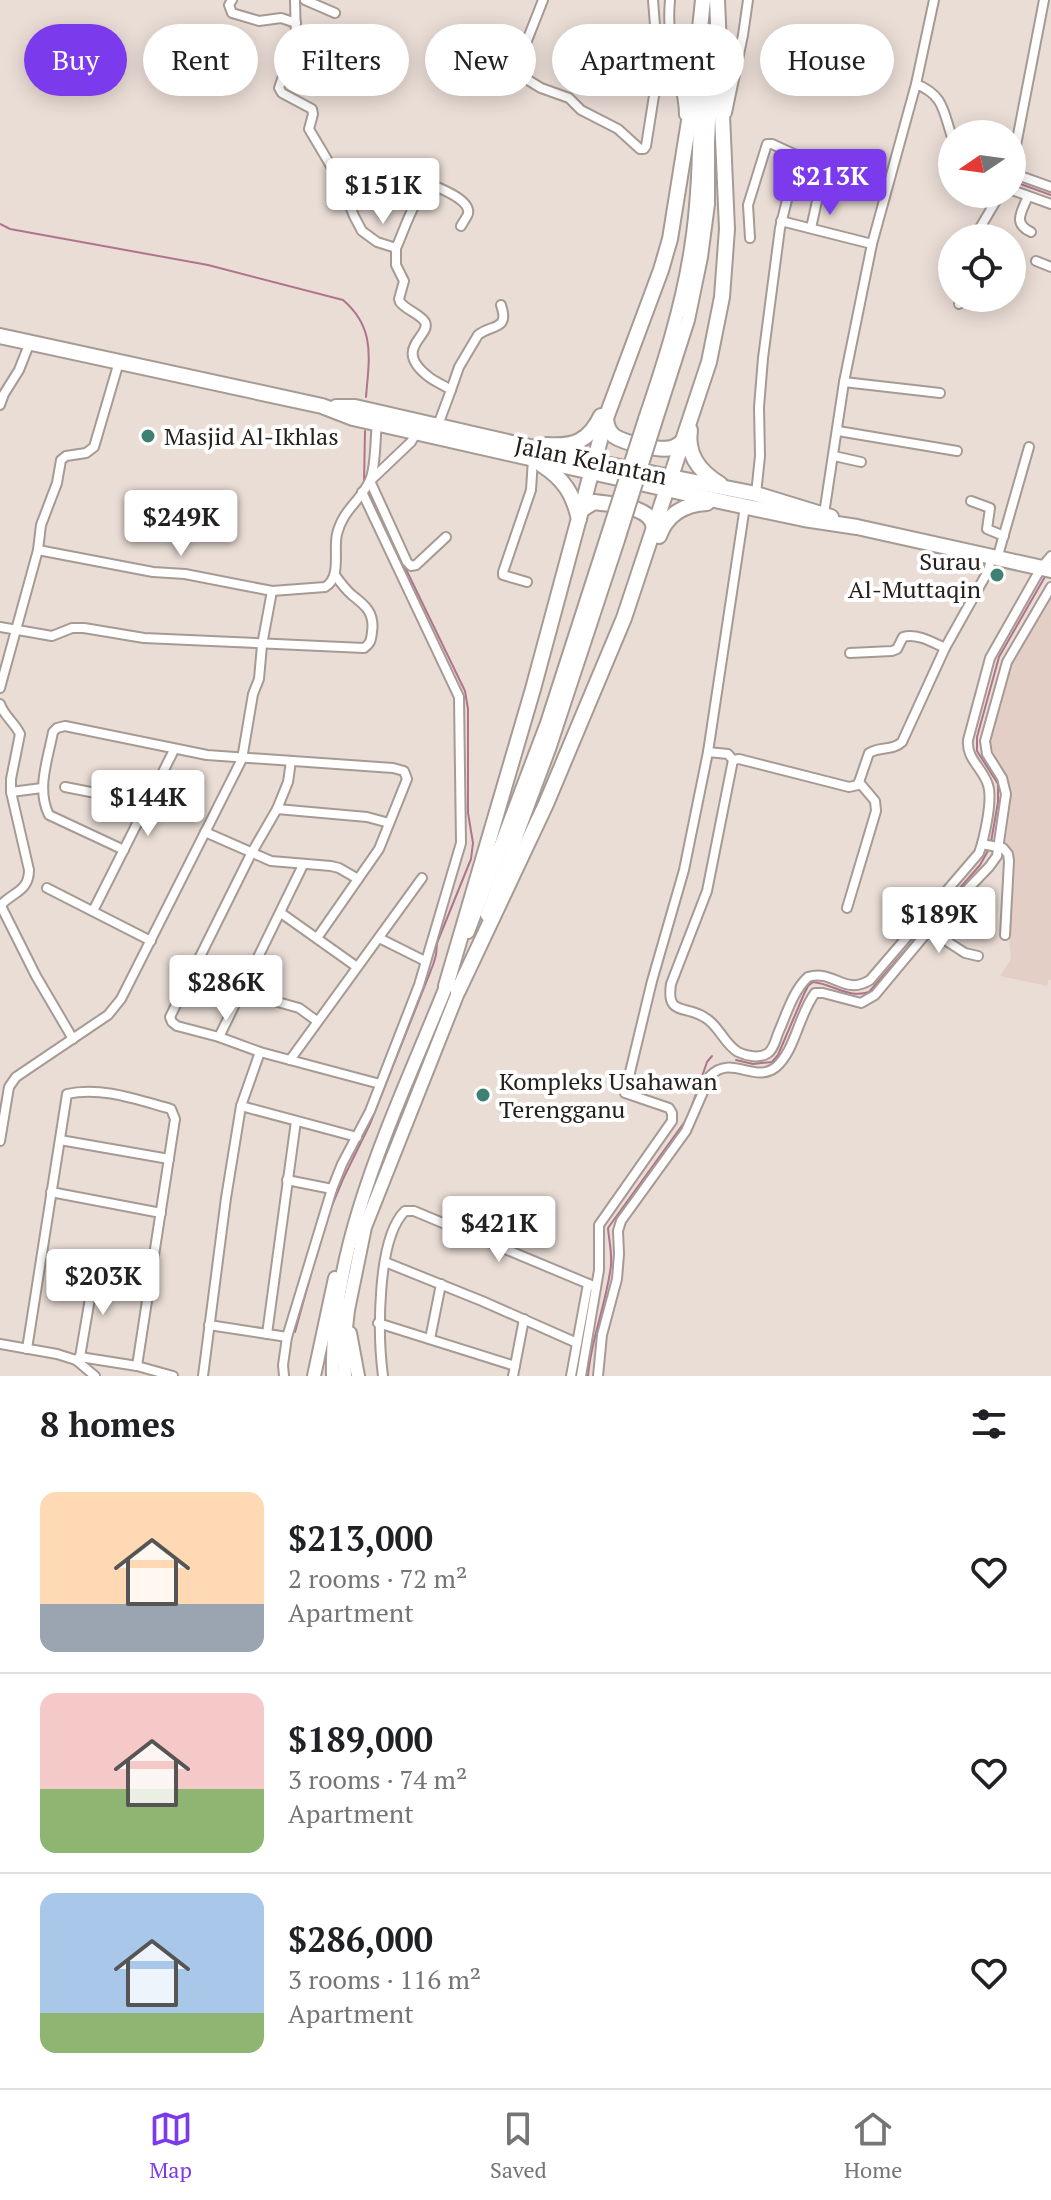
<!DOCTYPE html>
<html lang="en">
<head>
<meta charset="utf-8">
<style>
	body { margin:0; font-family:"PT Serif",serif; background:#f6f6f6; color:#202124; height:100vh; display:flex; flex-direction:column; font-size:30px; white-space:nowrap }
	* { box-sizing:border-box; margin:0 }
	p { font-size:26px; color:#757577 }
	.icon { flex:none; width:44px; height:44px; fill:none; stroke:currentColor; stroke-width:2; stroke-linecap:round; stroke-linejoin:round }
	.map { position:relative; height:1376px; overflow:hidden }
	.sheet { display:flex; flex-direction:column; background:#fff; flex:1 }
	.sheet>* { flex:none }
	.banner { position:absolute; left:24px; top:24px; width:1004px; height:72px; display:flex; gap:16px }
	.needle { width:52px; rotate:257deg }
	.fabs { position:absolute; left:938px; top:120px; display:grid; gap:16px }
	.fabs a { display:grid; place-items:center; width:88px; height:88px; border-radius:50%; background:#fff; box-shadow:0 4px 20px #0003; font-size:40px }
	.price { position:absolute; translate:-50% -68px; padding:0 18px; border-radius:8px; background:#fff; color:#222; font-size:26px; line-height:52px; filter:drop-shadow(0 2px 4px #0008) }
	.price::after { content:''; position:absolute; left:50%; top:48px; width:24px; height:18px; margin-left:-12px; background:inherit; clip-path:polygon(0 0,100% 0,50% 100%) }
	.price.on { background:#7c3aed; color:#fff }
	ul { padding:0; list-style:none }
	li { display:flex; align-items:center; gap:24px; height:200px; padding:0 40px }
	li+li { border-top:2px solid #e0e0e0 }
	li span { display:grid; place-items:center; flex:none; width:224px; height:160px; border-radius:16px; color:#555 }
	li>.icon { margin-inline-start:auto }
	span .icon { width:96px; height:96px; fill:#fffc; stroke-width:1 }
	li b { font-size:34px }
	h2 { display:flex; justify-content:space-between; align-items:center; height:96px; padding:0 40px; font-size:34px }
	.tag { padding:0 28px; border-radius:36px; background:#fff; box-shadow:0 4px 20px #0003; font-size:28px; line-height:72px }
	.tag.on { background:#7c3aed; color:#fff }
	.dock { display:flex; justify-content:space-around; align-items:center; height:112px; border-top:2px solid #e0e0e0; background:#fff; font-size:22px; color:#757577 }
	.dock a { display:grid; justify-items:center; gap:4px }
	.dock .on { color:#7c3aed }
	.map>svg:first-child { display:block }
</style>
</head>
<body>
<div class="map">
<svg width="1051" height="1376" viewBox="0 0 1051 1376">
	<rect width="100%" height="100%" fill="#eaddd6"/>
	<path fill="#e4cfc6" d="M1051 596V980H1049L1047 986 1000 976 1011 959 1008 931 1005 846 1012 791 991 746V735L1001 706 1009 666Z"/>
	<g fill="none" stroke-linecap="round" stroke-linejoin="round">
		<g stroke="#b0738c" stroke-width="2">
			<path d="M1012 181 1051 195"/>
			<path d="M0 224 10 229 208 265 343 300C376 328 369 359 366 397"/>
			<path d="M364 481 365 431"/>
			<path d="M991 842 998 802V784L977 751V737L999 657 1046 575"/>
			<path d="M736 1060 753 1064 772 1062 778 1055 804 994 808 986 813 982C833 984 849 999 869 992L980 865 989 849"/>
			<path d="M690 1111 707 1062 712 1056"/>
			<path d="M328 1215 343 1179 370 1124 433 965 436 955 437 943 471 859 473 843 468 813V709L465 691 369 493"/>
			<path d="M295 1332 317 1252"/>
			<path d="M588 1376C591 1338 607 1302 611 1265 612 1251 609 1241 608 1228L686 1120"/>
		</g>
		<g stroke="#a69a94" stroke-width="12">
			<g id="street">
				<path d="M232 0 229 5 232 13 259 21 281 18 296 23"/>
				<path d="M295 0 296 39 279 88 282 93 312 109 313 114 309 129 341 183 354 216 362 231 377 242 396 248V265L404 281 399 299 400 302C406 310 420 314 425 322 432 336 391 348 429 377 435 382 444 385 451 390L438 425"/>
				<path d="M305 0 335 13"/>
				<path d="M543 0 517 66 518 74 541 88 569 98 581 110 618 129 640 149H644L646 146 656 83V38L653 0"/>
				<path d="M670 0C668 21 670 43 675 64 679 82 684 97 684 115"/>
				<path d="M916 84C944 95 943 111 952 137"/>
				<path d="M727 113 743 35 748 0"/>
				<path d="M1012 166 1044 0"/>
				<path d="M1012 173 1051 187"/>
				<path d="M1012 190 1051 204"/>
				<path d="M1028 196C1022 212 1012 223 1031 232"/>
				<path d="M781 221 872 244"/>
				<path d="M811 228 825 165"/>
				<path d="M750 238 748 205 767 144H772L798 156 887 184"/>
				<path d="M974 238 1000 194"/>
				<path d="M396 248C405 229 415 192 433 185 443 190 471 200 468 214 468 215 462 224 461 226"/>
				<path d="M1036 261 1051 267"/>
				<path d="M959 304 961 298"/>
				<path d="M844 382 940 393"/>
				<path d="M451 390 459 367 478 335C491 324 510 331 501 305"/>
				<path d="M0 405 4 394 19 370 30 342"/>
				<path d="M838 431 957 451"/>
				<path d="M417 432 411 442 370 481 407 562 411 566 416 565 446 537"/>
				<path d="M834 456 861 462"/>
				<path d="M756 494 760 456 759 407 763 358 780 228 798 156"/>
				<path d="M971 501 990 508 987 529 1004 536"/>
				<path d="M824 514 844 382 872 244 916 84 934 0"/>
				<path d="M38 550 153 572 185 574 272 591 325 587C342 577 333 551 337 534 343 509 361 501 370 480 376 467 375 439 377 423"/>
				<path d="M997 559 1029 447"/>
				<path d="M527 582 503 575V572L531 490 533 459"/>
				<path d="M0 627 52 636 72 628H84L144 638 364 648C371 643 371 640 372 632 375 613 365 605 352 595 345 589 340 582 335 575"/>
				<path d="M850 653 892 651 897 649 903 637C917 633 932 642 945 648"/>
				<path d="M0 688 38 550 41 525 57 483 61 460 66 456 86 453 94 447 119 362"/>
				<path d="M0 704C4 716 15 723 20 734L11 779V792L29 870C29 892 12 892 0 906"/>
				<path d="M708 752 728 754 733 760 707 891 671 984C666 1016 685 1005 704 1017 719 1025 724 1044 738 1052 746 1056 760 1059 768 1053 774 1049 776 1038 779 1031 787 1013 793 991 808 977 834 969 844 996 870 980L979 853C984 839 993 800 988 785 983 768 966 759 968 740L990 658 1041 568 1051 556"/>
				<path d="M733 760 739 759 849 787 858 785 869 753C880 746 893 751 902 742L945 648 987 573 992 558"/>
				<path d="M291 761 288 782 277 809 251 854 170 1017 172 1022 177 1026 219 1037 260 1052 380 1084"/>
				<path d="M65 787 147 803"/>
				<path d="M11 792 42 788"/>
				<path d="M277 809 367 817 389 823"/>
				<path d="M205 832 271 861 331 866 339 868 358 879"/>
				<path d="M982 844 1003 848 1008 854 1009 861 1005 935"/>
				<path d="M124 850 49 815C36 789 48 759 53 732L57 728 65 726 207 755 393 768 404 771 407 779 379 849 317 938"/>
				<path d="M47 888 151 941"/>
				<path d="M1 906 36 976 73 1039"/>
				<path d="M847 908 876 811 875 801 859 782"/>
				<path d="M93 911 174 750"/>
				<path d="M281 913 357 967"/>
				<path d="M944 914 948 942 965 953 978 956"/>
				<path d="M379 938 425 961"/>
				<path d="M242 992 299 1008 317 1021"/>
				<path d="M219 1037 303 865"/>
				<path d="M290 1060 422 878"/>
				<path d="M241 1106 357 1137"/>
				<path d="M60 1140 169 1159"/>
				<path d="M0 1141 9 1087 16 1077 108 1015 121 999 242 759 253 694 259 679 262 645 272 591"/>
				<path d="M287 1180 332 1189"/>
				<path d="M51 1192 161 1213"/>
				<path d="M385 1262 482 1301 577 1343"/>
				<path d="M378 1323 515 1366"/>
				<path d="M209 1325 287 1337"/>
				<path d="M267 1334 296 1121"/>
				<path d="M430 1339 441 1284"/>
				<path d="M0 1344 57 1354 76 1360 95 1376"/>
				<path d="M27 1349 67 1094C101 1086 138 1100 171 1109L175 1119 137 1366"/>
				<path d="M80 1357 137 1366 173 1376"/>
				<path d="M76 1360 80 1357 97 1257"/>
				<path d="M203 1376 226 1198 241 1106 260 1052"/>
				<path d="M284 1376 283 1365 287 1337 332 1189 342 1164 370 1111 419 985 461 843 459 697 362 492"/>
				<path d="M383 1376C378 1338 376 1239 405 1211H414L596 1287"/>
				<path d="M513 1376 524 1319"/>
				<path d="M571 1376 588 1284"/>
				<path d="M581 1376 599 1270V1225L672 1121V1113L669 1108 625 1093 652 981 684 870 708 752 745 506"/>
				<path d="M598 1376 602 1335 617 1279 619 1254 618 1231 621 1221 686 1131 710 1076C731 1054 755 1084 776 1067 795 1051 799 1014 815 993H823L861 1003 875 995 935 923 989 867 997 856 1006 794 1002 778 987 754 985 741 1007 662 1051 587"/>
			</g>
		</g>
		<g stroke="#a69a94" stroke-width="16">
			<g id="primary">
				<path d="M645 419C664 363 682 307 691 248 700 192 699 134 701 77"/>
				<path d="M655 423 688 320 701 257 708 204V142L713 43"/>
				<path d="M487 915 549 749 618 540"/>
				<path d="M468 932 547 723 607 537"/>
				<path d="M350 1333 358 1376"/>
				<path d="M314 1376 335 1278"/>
				<path d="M333 1376C329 1240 400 1103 449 979"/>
				<path d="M345 1376 344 1345 348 1310 365 1227 461 985"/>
			</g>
		</g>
		<g stroke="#a69a94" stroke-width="18">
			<g id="highway">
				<path d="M0 336 322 406 353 418 724 502 804 519 857 527 1051 570"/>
				<path d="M336 407H355L595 462 756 494 831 517"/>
				<path d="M606 419C607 426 608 431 614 436 624 443 660 451 671 448 676 447 678 445 682 442"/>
				<path d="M690 430C686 455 700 472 720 484"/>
				<path d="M547 445C574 447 589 441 601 416"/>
				<path d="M542 465C564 479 573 494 579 519"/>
				<path d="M581 510 594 502C613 505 653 505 654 529"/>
				<path d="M659 536C667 514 685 504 707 503"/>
				<path d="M446 986 533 689 606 418 661 270 670 239 693 96 703 0"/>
				<path d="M458 991 546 804 624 618 709 362 722 297 727 229 717 0"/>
			</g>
		</g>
		<use href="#street" stroke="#fff" stroke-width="8"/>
		<use href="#primary" stroke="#fff" stroke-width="12"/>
		<use href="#highway" stroke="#fff" stroke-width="14"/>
		<g stroke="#a69a94" stroke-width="16" stroke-linecap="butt">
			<g id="primary-bridge">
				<path d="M607 537 645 419"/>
				<path d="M618 540 655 423"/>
			</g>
		</g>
		<use href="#primary-bridge" stroke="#fff" stroke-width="12"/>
	</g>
	<g fill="#3e8173" stroke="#fff" stroke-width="3">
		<circle cx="148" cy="436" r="8"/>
		<circle cx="997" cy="575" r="8"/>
		<circle cx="483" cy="1095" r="8"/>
	</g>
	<g text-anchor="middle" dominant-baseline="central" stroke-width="8" stroke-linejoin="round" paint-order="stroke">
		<g font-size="24" fill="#25201e" stroke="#fff" text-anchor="start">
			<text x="164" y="436">Masjid Al-Ikhlas</text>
			<text x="981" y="561" text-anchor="end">Surau<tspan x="981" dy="28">Al-Muttaqin</tspan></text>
			<text x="499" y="1081">Kompleks Usahawan<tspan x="499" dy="28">Terengganu</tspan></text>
		</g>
		<g font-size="24" fill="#25201e" stroke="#fff">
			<text transform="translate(591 460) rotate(12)">Jalan Kelantan</text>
		</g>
	</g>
</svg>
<div class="fabs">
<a><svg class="needle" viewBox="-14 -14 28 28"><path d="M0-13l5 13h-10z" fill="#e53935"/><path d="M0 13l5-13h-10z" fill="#757577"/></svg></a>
<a><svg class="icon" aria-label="locate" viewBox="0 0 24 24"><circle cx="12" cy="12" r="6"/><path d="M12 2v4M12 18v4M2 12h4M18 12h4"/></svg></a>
</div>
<b class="price on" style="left:830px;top:217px">$213K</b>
<b class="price" style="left:383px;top:226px">$151K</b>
<b class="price" style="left:181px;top:558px">$249K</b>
<b class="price" style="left:148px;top:838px">$144K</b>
<b class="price" style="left:939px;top:955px">$189K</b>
<b class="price" style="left:226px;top:1023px">$286K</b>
<b class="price" style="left:499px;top:1264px">$421K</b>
<b class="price" style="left:103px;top:1317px">$203K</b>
<div class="banner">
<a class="tag on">Buy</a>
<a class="tag">Rent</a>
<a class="tag">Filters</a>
<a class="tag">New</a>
<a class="tag">Apartment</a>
<a class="tag">House</a>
</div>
</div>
<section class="sheet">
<h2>8 homes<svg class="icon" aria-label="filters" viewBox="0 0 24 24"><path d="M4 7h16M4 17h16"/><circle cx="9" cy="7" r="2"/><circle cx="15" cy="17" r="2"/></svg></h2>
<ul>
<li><span style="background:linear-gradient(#ffd9b3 70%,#9aa5b1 0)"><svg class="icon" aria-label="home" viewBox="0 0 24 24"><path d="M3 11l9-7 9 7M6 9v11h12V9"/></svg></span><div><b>$213,000</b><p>2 rooms · 72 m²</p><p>Apartment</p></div><svg class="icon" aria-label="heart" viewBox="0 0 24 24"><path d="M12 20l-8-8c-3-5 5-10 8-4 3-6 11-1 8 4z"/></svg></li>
<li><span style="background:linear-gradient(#f6c9c9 60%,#8fb573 0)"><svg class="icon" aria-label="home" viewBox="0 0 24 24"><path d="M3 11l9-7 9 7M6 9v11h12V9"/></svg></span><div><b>$189,000</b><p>3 rooms · 74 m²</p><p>Apartment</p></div><svg class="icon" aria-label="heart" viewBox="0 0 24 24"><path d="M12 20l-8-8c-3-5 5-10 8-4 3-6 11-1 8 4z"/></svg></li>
<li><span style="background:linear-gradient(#a9c7e8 75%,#8fb573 0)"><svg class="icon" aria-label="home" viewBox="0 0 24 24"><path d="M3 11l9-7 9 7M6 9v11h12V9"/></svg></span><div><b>$286,000</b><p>3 rooms · 116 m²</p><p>Apartment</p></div><svg class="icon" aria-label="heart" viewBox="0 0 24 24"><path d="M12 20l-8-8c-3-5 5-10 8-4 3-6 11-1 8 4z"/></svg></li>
</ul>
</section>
<nav class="dock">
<a class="on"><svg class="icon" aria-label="map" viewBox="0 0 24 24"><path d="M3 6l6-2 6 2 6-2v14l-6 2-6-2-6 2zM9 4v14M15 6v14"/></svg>Map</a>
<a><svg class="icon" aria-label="saved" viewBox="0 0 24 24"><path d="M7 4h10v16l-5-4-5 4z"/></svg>Saved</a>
<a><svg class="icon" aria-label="home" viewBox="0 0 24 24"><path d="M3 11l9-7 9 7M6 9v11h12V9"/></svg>Home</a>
</nav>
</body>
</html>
